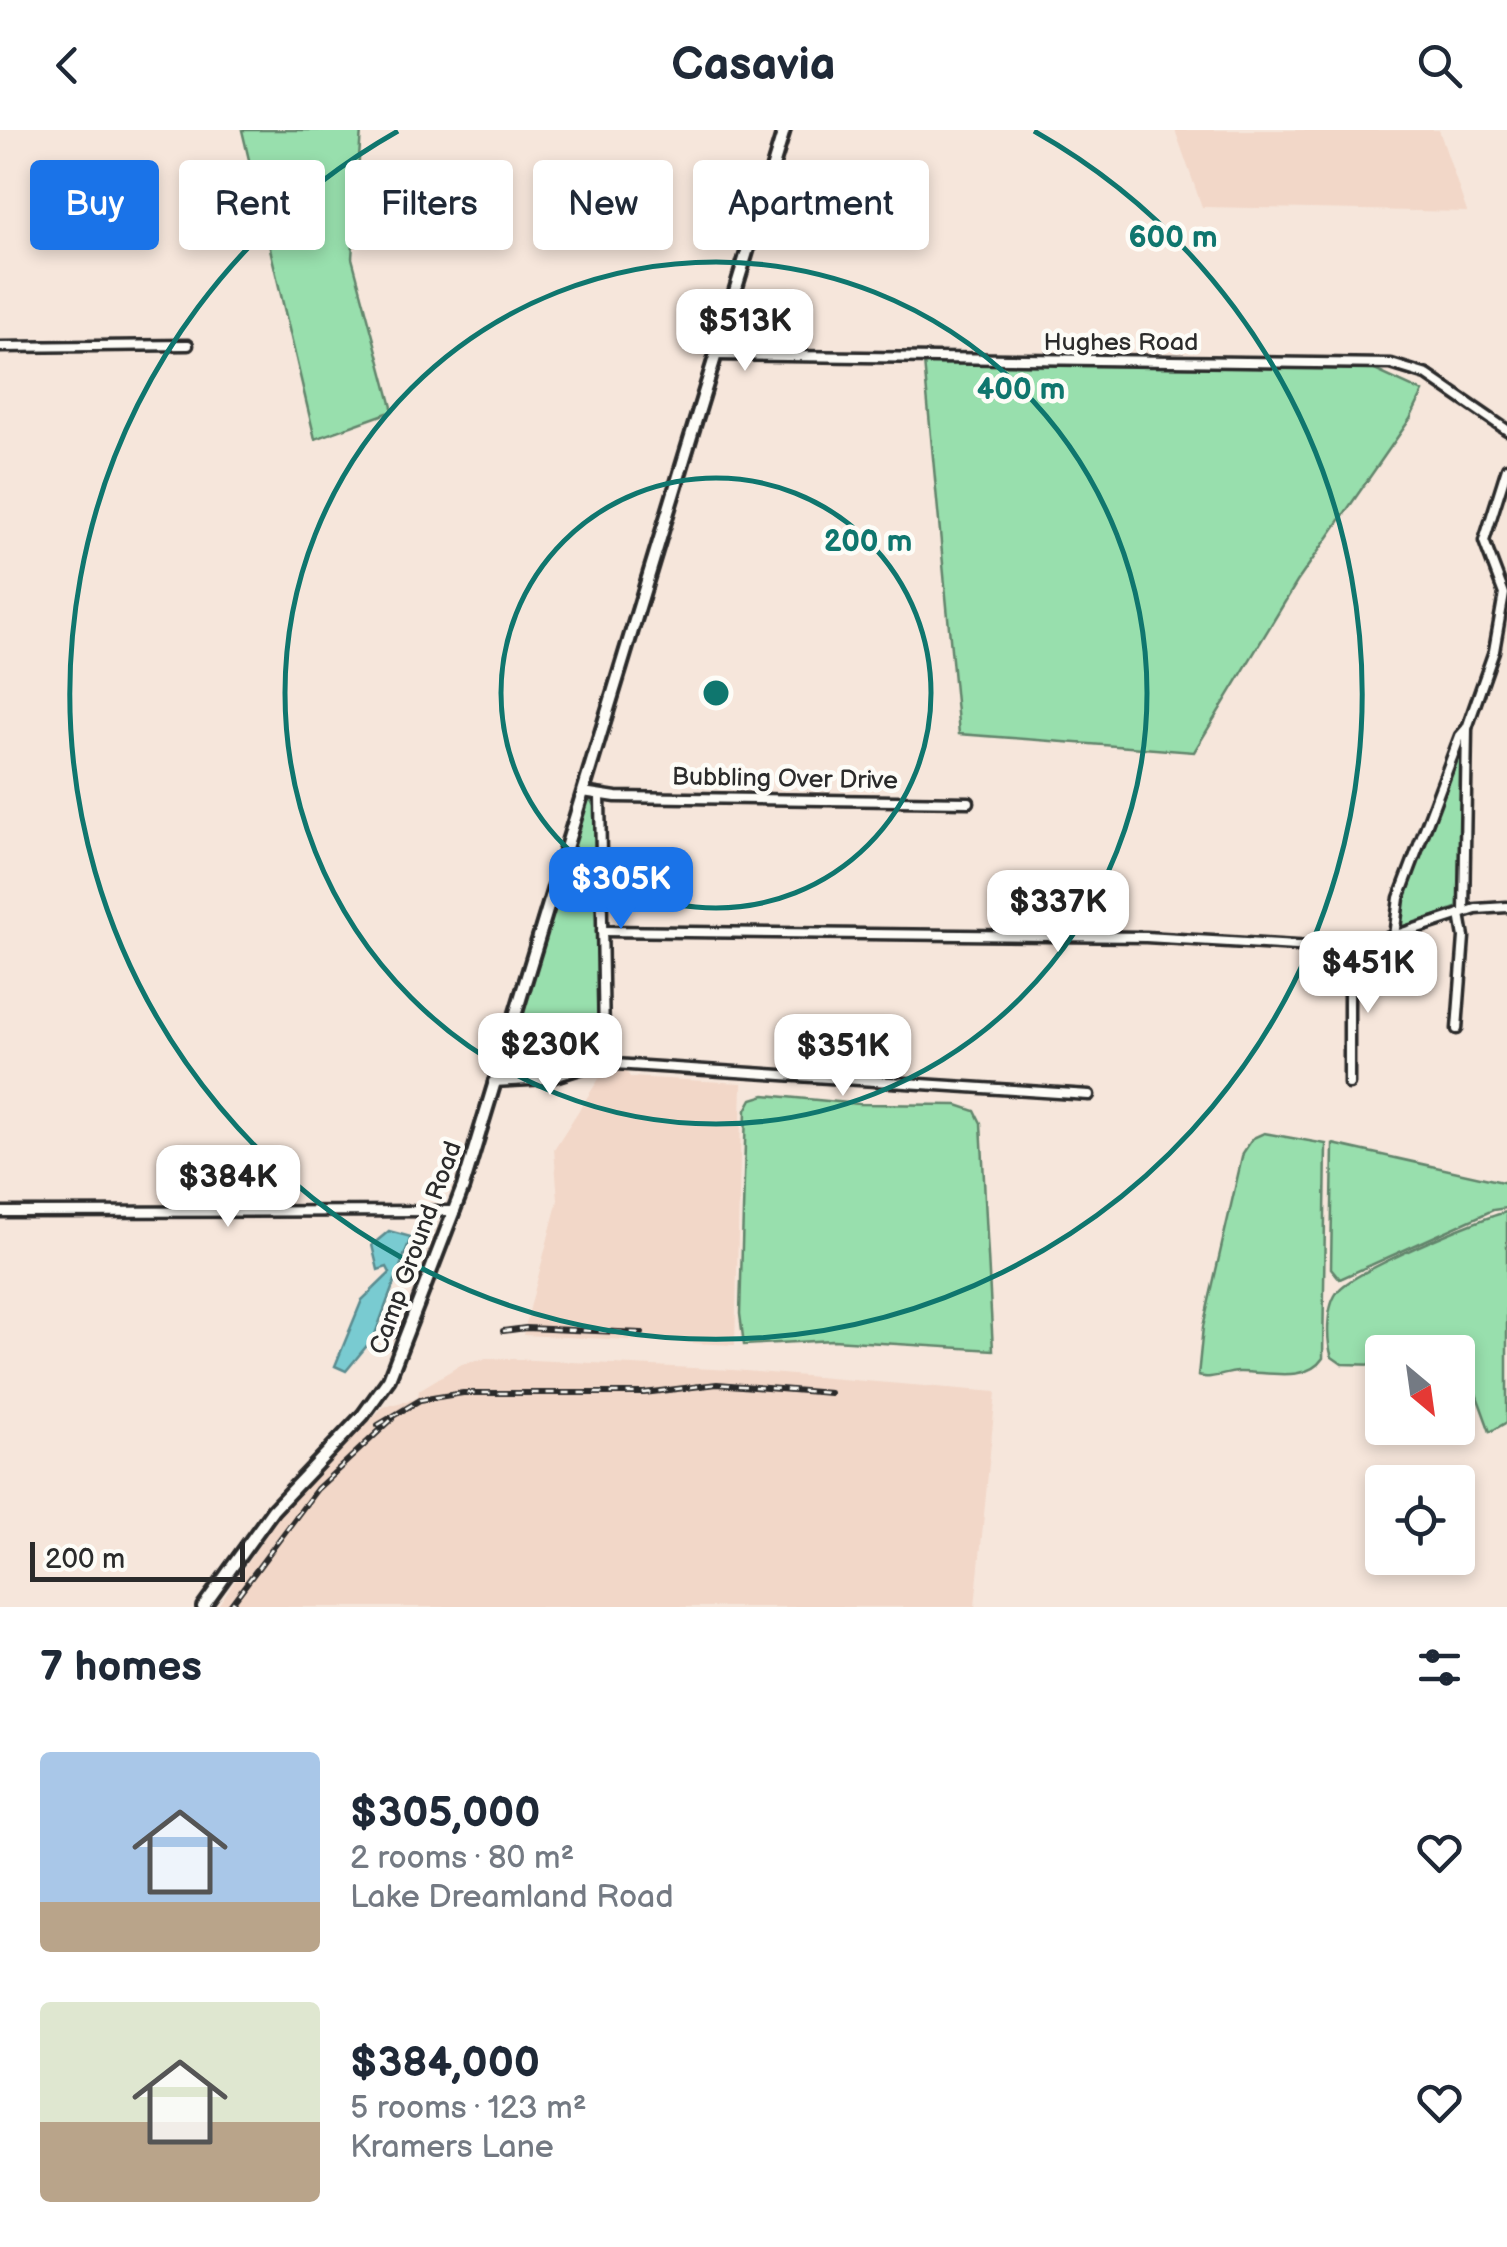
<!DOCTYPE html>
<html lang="en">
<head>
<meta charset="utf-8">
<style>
	body { margin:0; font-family:"Balsamiq Sans",sans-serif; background:#f2f2f3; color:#1f2937; height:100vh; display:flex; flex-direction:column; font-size:38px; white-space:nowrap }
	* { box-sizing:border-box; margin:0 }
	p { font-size:32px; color:#747a83 }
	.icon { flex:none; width:55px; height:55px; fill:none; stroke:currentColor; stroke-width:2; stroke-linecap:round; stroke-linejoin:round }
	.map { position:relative; height:1477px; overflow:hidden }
	.side { display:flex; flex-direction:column; background:#fff; flex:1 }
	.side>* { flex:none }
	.guide { position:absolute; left:30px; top:30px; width:1000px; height:90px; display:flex; gap:20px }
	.needle { width:65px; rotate:151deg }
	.tools { position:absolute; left:1365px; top:1205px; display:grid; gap:20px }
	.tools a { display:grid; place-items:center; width:110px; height:110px; border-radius:10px; background:#fff; box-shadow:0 5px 15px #0003; font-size:50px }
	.scale { position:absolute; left:30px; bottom:25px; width:215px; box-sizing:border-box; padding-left:10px; border:5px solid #2b2b2b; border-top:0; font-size:28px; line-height:35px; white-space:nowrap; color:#2b2b2b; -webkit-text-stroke:8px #fdfcf7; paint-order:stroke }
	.price { position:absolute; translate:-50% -85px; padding:0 22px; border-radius:20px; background:#fff; color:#222; font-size:32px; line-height:65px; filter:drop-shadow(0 2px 5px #0008) }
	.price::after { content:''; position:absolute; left:50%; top:60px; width:30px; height:22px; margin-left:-15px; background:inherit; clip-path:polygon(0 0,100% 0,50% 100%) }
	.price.active { background:#1a73e8; color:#fff }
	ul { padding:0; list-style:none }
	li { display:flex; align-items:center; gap:30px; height:250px; padding:0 40px }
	li span { display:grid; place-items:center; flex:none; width:280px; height:200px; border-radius:10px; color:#555 }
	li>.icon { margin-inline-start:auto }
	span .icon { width:120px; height:120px; fill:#fffc; stroke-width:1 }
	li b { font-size:42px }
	h2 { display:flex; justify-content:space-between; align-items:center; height:120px; padding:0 40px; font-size:42px }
	.tag { padding:0 35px; border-radius:10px; background:#fff; box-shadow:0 5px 15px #0003; font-size:35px; line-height:90px }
	.tag.active { background:#1a73e8; color:#fff }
	header { display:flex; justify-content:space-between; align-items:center; height:130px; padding:0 40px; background:#fff; font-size:45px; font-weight:600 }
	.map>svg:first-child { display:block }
</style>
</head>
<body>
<header><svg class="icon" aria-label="back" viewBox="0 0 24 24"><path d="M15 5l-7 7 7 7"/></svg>Casavia<svg class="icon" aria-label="search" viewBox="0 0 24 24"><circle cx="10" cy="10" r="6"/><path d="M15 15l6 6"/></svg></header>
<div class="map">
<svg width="1507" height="1477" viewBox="0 0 1507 1477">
	<rect width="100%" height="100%" fill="#f6e6db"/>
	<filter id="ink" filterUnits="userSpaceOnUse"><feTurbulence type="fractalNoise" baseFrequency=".01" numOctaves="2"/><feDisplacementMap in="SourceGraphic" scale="20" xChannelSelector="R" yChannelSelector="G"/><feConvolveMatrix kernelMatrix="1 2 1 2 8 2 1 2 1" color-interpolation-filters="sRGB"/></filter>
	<g filter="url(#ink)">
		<g fill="#f2d7c8">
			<path d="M1175 0H1439L1467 82 1202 77Z"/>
			<path d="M604 941H626L630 947 742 953 735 1215 523 1205 558 1070 554 1019Z"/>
			<path d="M491 1228 733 1240 996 1262 975 1477H217L281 1383 383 1277 418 1268 419 1260 462 1234Z"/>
		</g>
		<g fill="#98dfad" stroke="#62856c" stroke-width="2.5">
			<path d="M242 0H361L352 128 393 281 315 309Z"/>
			<path d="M924 232 1366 236 1423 262 1410 289 1297 452 1194 622 959 604Z"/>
			<path d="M1463 606 1461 776 1403 798 1397 792 1399 778Z"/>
			<path d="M590 669 598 683 600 911C588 945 546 946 514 948L504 936 585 673Z"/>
			<path d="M765 965 859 974 957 975 975 981 981 993 993 1220 833 1210 744 1215 740 1184 746 980 752 969Z"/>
			<path d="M1264 1003 1326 1014 1323 1228C1306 1254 1265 1241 1238 1242 1224 1243 1211 1250 1198 1246L1203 1197 1243 1023 1253 1008Z"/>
			<path d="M1333 1014 1507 1053V1078L1493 1080 1340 1149 1331 1138Z"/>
			<path d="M1507 1082V1292L1490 1302 1473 1255 1458 1241V1222H1382V1235L1342 1234 1332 1227C1326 1210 1326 1174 1339 1160 1354 1142 1481 1087 1507 1082Z"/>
		</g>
		<path fill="#79cbd1" stroke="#5a8b8f" stroke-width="2.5" d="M389 1101 411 1107 374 1207 346 1241 335 1236 362 1170 390 1143 387 1137 378 1140 372 1115Z"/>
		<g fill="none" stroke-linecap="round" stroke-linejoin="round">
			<g stroke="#2b2b2b" stroke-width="15">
				<g id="minor">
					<path d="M0 217 188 215"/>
					<path d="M716 225 1391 234 1427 245 1507 300"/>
					<path d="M583 662 616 667 969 672"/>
					<path d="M1464 782 1467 598 1494 521 1504 464 1484 411 1507 338"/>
					<path d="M602 801 1146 807 1329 818 1381 810 1476 779 1507 777"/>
					<path d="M1394 806 1399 768 1460 606 1467 598"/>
					<path d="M1457 899 1464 807 1460 784"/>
					<path d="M599 933 604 911 600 666"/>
					<path d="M493 952 548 949 599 933 1089 965"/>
					<path d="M1349 954V818"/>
					<path d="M0 1082 455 1081"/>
				</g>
			</g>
			<g stroke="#2b2b2b" stroke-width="18">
				<path id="tertiary" d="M203 1477 273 1380 363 1285 389 1249 463 1057 784 0"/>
			</g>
			<use href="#minor" stroke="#fdfcf7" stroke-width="8"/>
			<use href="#tertiary" stroke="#fdfcf7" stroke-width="10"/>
			<g stroke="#2b2b2b" stroke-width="6">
				<g id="rail">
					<path d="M503 1201 526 1198 642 1203"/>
					<path d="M378 1295 420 1270 463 1263H644L717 1254 830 1263"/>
					<path d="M229 1477 317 1359 392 1289"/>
				</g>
			</g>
			<use href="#rail" stroke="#fdfcf7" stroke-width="2.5" stroke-dasharray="8" stroke-linecap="butt"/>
		</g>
	</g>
	<g fill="none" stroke="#0f766e" stroke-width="5">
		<circle cx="716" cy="563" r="215"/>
		<circle cx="716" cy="563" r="431"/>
		<path d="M1034 1A646 646 0 1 1 398 1"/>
	</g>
	<g text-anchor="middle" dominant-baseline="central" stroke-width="9" stroke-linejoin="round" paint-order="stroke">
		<g font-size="25" fill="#2b2b2b" stroke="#fdfcf7">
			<text x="1121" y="212">Hughes Road</text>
			<text transform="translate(785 649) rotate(1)">Bubbling Over Drive</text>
			<text transform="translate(416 1118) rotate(-70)">Camp Ground Road</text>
		</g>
	</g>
	<circle cx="716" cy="563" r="15" fill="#0f766e" stroke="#fdfcf7" stroke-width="5"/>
	<g font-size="30" text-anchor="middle" font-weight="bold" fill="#0f766e" stroke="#fdfcf7" stroke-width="9" stroke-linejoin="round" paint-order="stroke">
		<text x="1173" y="117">600 m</text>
		<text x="1021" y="269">400 m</text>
		<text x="868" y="421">200 m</text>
	</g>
</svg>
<div class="tools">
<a><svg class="needle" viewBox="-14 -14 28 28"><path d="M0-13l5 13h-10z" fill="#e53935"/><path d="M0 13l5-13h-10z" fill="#747a83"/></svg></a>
<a><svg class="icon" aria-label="locate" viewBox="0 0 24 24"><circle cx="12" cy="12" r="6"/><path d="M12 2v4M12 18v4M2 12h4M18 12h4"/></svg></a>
</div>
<div class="scale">200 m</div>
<b class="price" style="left:745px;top:244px">$513K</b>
<b class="price active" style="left:621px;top:802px">$305K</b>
<b class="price" style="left:1058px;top:825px">$337K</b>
<b class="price" style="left:1368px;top:886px">$451K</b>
<b class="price" style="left:550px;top:968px">$230K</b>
<b class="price" style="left:843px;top:969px">$351K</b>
<b class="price" style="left:228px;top:1100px">$384K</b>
<div class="guide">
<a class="tag active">Buy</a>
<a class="tag">Rent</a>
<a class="tag">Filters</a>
<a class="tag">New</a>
<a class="tag">Apartment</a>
</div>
</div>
<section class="side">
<h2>7 homes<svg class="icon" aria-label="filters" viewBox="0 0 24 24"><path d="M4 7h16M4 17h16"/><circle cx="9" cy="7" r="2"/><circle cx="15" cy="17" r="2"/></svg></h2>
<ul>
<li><span style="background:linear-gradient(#a9c7e8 75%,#b9a48a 0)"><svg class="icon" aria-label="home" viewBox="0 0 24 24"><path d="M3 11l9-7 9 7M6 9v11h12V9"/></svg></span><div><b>$305,000</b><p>2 rooms · 80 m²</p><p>Lake Dreamland Road</p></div><svg class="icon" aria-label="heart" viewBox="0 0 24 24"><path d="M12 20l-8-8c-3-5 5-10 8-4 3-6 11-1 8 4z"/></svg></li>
<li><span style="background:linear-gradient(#dfe7d0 60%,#b9a48a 0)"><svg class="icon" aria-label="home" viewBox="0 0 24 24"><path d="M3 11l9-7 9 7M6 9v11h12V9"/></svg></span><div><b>$384,000</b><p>5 rooms · 123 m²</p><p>Kramers Lane</p></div><svg class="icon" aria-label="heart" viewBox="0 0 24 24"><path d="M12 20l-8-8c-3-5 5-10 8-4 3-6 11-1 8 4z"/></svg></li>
</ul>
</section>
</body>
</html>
